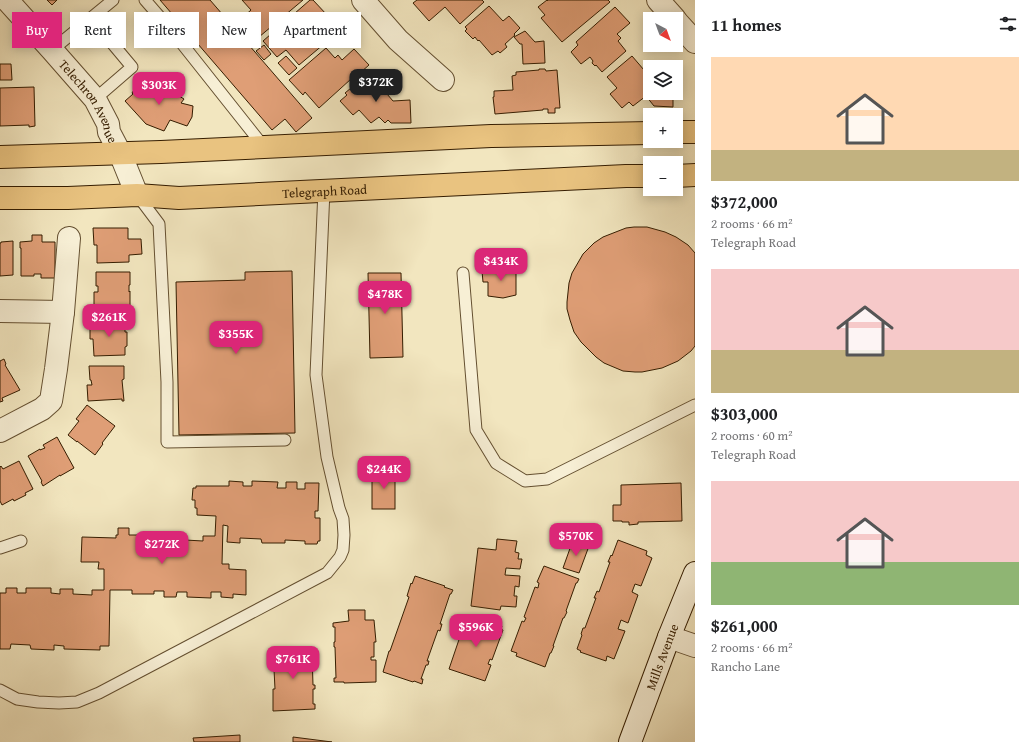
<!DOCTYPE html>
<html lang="en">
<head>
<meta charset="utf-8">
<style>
	body { margin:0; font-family:"Gentium Book Plus",serif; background:#f2f2f2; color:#202124; height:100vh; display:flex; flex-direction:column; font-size:15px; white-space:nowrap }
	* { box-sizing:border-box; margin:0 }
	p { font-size:13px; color:#757577 }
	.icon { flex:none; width:22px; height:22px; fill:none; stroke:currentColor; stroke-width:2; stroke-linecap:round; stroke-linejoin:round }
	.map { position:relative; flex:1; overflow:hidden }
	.side { display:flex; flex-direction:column; background:#fff; width:340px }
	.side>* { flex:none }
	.hud { position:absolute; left:12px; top:12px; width:380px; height:36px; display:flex; gap:8px }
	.needle { width:26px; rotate:139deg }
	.buttons { position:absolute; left:643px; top:12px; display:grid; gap:8px }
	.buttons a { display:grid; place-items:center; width:40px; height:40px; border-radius:0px; background:#fff; box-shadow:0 2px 10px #0003; font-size:20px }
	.price { position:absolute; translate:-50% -34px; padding:0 9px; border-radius:8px; background:#db2777; color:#fff; font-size:13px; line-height:26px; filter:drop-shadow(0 1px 2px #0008) }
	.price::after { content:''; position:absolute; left:50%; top:24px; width:12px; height:9px; margin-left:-6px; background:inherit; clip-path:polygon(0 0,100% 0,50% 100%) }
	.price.current { background:#222; color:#fff }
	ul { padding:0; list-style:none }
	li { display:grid; align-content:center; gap:8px; height:212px; padding:0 16px }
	li span { display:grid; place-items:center; height:124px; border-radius:0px; color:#555 }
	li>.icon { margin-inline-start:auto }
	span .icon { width:72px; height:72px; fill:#fffc; stroke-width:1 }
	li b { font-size:17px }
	h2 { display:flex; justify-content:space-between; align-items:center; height:48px; padding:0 16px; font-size:17px }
	.chip { padding:0 14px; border-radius:0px; background:#fff; box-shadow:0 2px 10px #0003; font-size:14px; line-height:36px }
	.chip.current { background:#db2777; color:#fff }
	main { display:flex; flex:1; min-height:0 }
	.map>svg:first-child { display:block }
</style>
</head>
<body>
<main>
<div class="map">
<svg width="695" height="742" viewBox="0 0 695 742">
	<rect width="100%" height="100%" fill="#f2e6bf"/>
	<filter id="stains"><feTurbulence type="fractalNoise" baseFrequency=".005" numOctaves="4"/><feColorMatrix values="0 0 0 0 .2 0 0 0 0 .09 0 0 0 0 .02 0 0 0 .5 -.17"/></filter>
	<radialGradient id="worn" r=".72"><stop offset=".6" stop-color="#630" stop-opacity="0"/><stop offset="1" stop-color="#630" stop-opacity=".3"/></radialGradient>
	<g fill="#df9e76" stroke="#351d00">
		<path d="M47 0H57L52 5Z"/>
		<path d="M160 0H210L312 118 296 132 285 119 272 130Z"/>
		<path d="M242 0H303L259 37 242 18 251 10Z"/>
		<path d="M310 0H313L327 15 311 29 324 44 299 65 286 50 277 57 263 41Z"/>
		<path d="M417 0H482L484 2 460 24 445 7 429 21 413 3Z"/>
		<path d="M547 0V1L548 0H608L610 2 562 42 541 18 545 15 538 7Z"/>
		<path d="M489 6 503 21 509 16 520 28 514 34 515 35 505 44 507 47 500 53 498 51 492 55 479 40 478 41 475 37 473 39 465 31 467 29 465 27Z"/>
		<path d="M615 7 630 23 617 34 621 38 618 41 626 51 602 72 596 65 595 66 592 63 593 61 590 57 581 64 571 52 578 45 576 42Z"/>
		<path d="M525 31 535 42 544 41 545 63 523 64 522 44H520L514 37Z"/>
		<path d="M264 45 271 54 264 60 256 51Z"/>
		<path d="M326 48 335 58 338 55 342 60 354 49 369 65 352 80 351 79 319 108 305 92 303 95 289 80Z"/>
		<path d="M286 56 297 68 289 75 278 63Z"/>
		<path d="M632 56 650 77V93H673V107L654 106 646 96 633 106 629 102 622 108 610 94 617 88 607 77Z"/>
		<path d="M0 64H11L12 80H0Z"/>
		<path d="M539 69H545L546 71 557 70 560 108H555V113H548V109H543V110L495 114 493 97H494V91L513 90 512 76 516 75V72L539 70Z"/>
		<path d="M369 73 393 101 410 100 411 123H391L388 120 385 123 379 117 371 123 359 110 353 115 340 101 347 95 345 93Z"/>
		<path d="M144 80 152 88 156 82 184 99 181 103 193 106 192 117 187 126 170 120 164 131 146 124 125 101 133 94 132 93 137 85Z"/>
		<path d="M34 87 35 126 29 127V125L0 126V88Z"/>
		<path d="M634 227H647L665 232 676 237 688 245 695 253V346L691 351 678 361 662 368 642 372H635L623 371 604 363 596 357 581 342 574 332 570 320 567 309V302L569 283 572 273 583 254 594 243 603 237 626 228Z"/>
		<path d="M93 228H128V239H141L142 254 129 255V262L97 263V245H94Z"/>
		<path d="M32 235H42V242H55V278H41V274H34V276H21V248H20V242L32 241Z"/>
		<path d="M13 241V275L0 276V243H1V242Z"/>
		<path d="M502 268 516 270V295L503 298 488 296V282H483L482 271Z"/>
		<path d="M292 271 295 433 179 435 176 282 245 280V272Z"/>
		<path d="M96 272H130V285H129V292L130 291V307H104L94 308V292H98V286H96Z"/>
		<path d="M368 273H401L403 357 370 358Z"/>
		<path d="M90 321H125V332H127V346L125 347V355L94 356 93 339H90Z"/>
		<path d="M4 359 6 364 5 365 20 390 2 398 3 401 0 402V361Z"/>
		<path d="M89 366H124V379L122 380 124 401H122V399L88 401 87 385H92L91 380H90Z"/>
		<path d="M87 405 115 426 102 443 103 444 95 455 77 441V442L68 435 79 421 76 419Z"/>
		<path d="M57 437 74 468 60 476V475L43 486 41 482 42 481 28 456 40 449V450L45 448 43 445Z"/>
		<path d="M19 461 33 489 25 493 26 495 14 501 13 499 2 505 0 501V467L1 466 3 469Z"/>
		<rect x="372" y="472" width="23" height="37"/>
		<path d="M229 481 243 482V486H252V481L278 482 277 488H286V482H297V489H305V483H319L318 511H315V518H320V541H318L317 544H305V541L285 540V543H262L261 539 240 538V543L227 542 228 526 223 525 222 564H229V569L246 570V595L233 594V598L221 597V592H211V598L187 597V592H177L176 597H164V591H154V594H132V590H110L109 646H100V650L64 649V646L54 645V650L31 649 30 645 11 644 10 649H0V593H6V588H17V593H26V588H51V593L60 594V589H73V594L92 595V590H104V569H98L99 562H81L82 537 116 538V535H118V528H129V535H140V533H150V539L160 540V534L185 535V540L203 541V536H215L216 516 197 515V508H195V500H192L193 488H196V486H229Z"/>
		<path d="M681 483 682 521 638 522V524L629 525V522H622V521H613V505H621V485Z"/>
		<path d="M497 539 517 541 515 552 519 553 518 559H522L520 569 506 568 505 575 520 576 519 587 515 586 514 596H517L516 607 501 606 500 610 471 606 478 548 496 550Z"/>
		<path d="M573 540 589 546 579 573 563 568Z"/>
		<path d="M618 540 647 551 646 555 652 558 641 586 635 584 632 592 638 595 628 623 621 620 618 629 625 631 614 659 607 656 606 661 580 652 581 651 577 649 582 635 581 634 583 628H585L596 598H594L597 591 599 592 610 562H608L611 555 612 556Z"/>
		<path d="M544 566 579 579 577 583H576L566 611 567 612 564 618H563L553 646H554L551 653H550L545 667 516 656 517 653 511 651 522 621 524 622 526 618 524 617 535 587 538 588 539 583 537 582Z"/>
		<path d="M415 576 445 586 444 587 453 590 451 594H450L440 624H442L440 631 438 630 427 661H429L428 665H426L421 679H423L422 684 414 681 413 682 383 672 389 651H390L409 597 407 596 411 583 412 584Z"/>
		<path d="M348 610H365V620H374L376 642H374V657H371V660H376V682L344 683V682H334V678H336L335 647H334V642H335V627H333V623L349 621Z"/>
		<path d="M467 616 472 617V616L502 626 501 629 503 630 492 660 490 659 488 664 491 665 485 681 449 669Z"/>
		<path d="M314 648V653H312L313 685H315V689H313V704H315V709L273 711V689H275L273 650Z"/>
		<path d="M240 735V742H194L193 738Z"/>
		<path d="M293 737 332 742H293Z"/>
	</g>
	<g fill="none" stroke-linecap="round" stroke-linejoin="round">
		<g stroke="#644f30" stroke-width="13">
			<g id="lane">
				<path d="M145 0 172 31 264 147"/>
				<path d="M91 18 132 67 95 99"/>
				<path d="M52 50 113 0"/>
				<path d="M138 196 159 224 167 382V442L285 440"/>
				<path d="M463 273 476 430 496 463 525 481 547 479 695 405"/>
				<path d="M0 548 21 541"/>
				<path d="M0 690 17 699 38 702 59 703 77 702 99 693 327 573 340 557 343 550 344 535 343 519 339 508 327 457 316 375 324 190"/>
			</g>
		</g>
		<g stroke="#644f30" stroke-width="24">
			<g id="street">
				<path id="s1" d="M7 0 52 50 95 99 108 124 109 132 120 153 137 195"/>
				<path d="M363 0 398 40 443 80"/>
				<path d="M658 0 675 19"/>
				<path d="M676 21 695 42"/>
				<path d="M0 311 63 312"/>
				<path d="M0 431 42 409 51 401 56 369 63 312 69 238"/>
				<path d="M669 637 695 646"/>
			</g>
		</g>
		<g stroke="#351d00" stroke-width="24">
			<g id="secondary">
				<path id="s2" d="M630 742 669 637 695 573"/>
			</g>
		</g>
		<g stroke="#351d00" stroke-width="24">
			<g id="primary">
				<path d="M676 132H695"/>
				<path d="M0 157 161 152 491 136 650 133"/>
				<path d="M676 176 695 175"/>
				<path id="s3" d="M0 198H68L137 195 179 198 626 176H650"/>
			</g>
		</g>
		<use href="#lane" stroke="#f7efd5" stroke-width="11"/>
		<use href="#street" stroke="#f7efd5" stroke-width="22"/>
		<use href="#secondary" stroke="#f7efd5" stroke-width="22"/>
		<use href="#primary" stroke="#e9c380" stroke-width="22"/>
	</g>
	<g text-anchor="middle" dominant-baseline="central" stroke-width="3.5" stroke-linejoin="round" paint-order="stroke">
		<g font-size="13" fill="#351d00" stroke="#f7efd5">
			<text stroke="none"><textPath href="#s1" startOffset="131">Telechron Avenue</textPath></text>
			<text stroke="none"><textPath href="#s3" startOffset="325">Telegraph Road</textPath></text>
			<text stroke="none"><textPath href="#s2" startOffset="91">Mills Avenue</textPath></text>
		</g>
	</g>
	<rect width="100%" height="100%" filter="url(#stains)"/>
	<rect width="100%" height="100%" fill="url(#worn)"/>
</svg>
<div class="buttons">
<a><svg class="needle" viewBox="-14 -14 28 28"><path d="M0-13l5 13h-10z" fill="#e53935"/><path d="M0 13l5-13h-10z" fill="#757577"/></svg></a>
<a><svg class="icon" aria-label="layers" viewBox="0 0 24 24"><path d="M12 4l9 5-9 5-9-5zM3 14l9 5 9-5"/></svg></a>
<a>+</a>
<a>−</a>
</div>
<b class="price current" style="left:376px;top:103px">$372K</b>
<b class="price" style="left:159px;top:106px">$303K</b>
<b class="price" style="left:501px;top:282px">$434K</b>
<b class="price" style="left:385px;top:315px">$478K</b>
<b class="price" style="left:109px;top:338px">$261K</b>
<b class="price" style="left:236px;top:355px">$355K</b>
<b class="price" style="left:384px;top:490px">$244K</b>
<b class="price" style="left:576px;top:557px">$570K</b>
<b class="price" style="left:162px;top:565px">$272K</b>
<b class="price" style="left:476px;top:648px">$596K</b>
<b class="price" style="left:293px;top:680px">$761K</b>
<div class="hud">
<a class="chip current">Buy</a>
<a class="chip">Rent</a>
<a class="chip">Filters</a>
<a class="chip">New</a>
<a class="chip">Apartment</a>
</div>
</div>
<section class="side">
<h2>11 homes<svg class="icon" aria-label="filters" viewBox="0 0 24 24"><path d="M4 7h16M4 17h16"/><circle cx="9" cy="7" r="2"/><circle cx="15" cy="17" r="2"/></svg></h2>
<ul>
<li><span style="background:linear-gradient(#ffd9b3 75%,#c2b280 0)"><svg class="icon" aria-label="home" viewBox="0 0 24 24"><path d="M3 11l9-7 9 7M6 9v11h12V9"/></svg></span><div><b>$372,000</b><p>2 rooms · 66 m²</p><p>Telegraph Road</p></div></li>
<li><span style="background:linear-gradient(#f6c9c9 65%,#c2b280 0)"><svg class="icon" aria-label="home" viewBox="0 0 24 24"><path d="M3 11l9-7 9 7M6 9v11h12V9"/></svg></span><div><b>$303,000</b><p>2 rooms · 60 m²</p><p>Telegraph Road</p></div></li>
<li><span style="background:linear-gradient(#f6c9c9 65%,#8fb573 0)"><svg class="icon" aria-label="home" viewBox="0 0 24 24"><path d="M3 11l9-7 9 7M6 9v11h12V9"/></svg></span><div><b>$261,000</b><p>2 rooms · 66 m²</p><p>Rancho Lane</p></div></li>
</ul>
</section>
</main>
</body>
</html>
